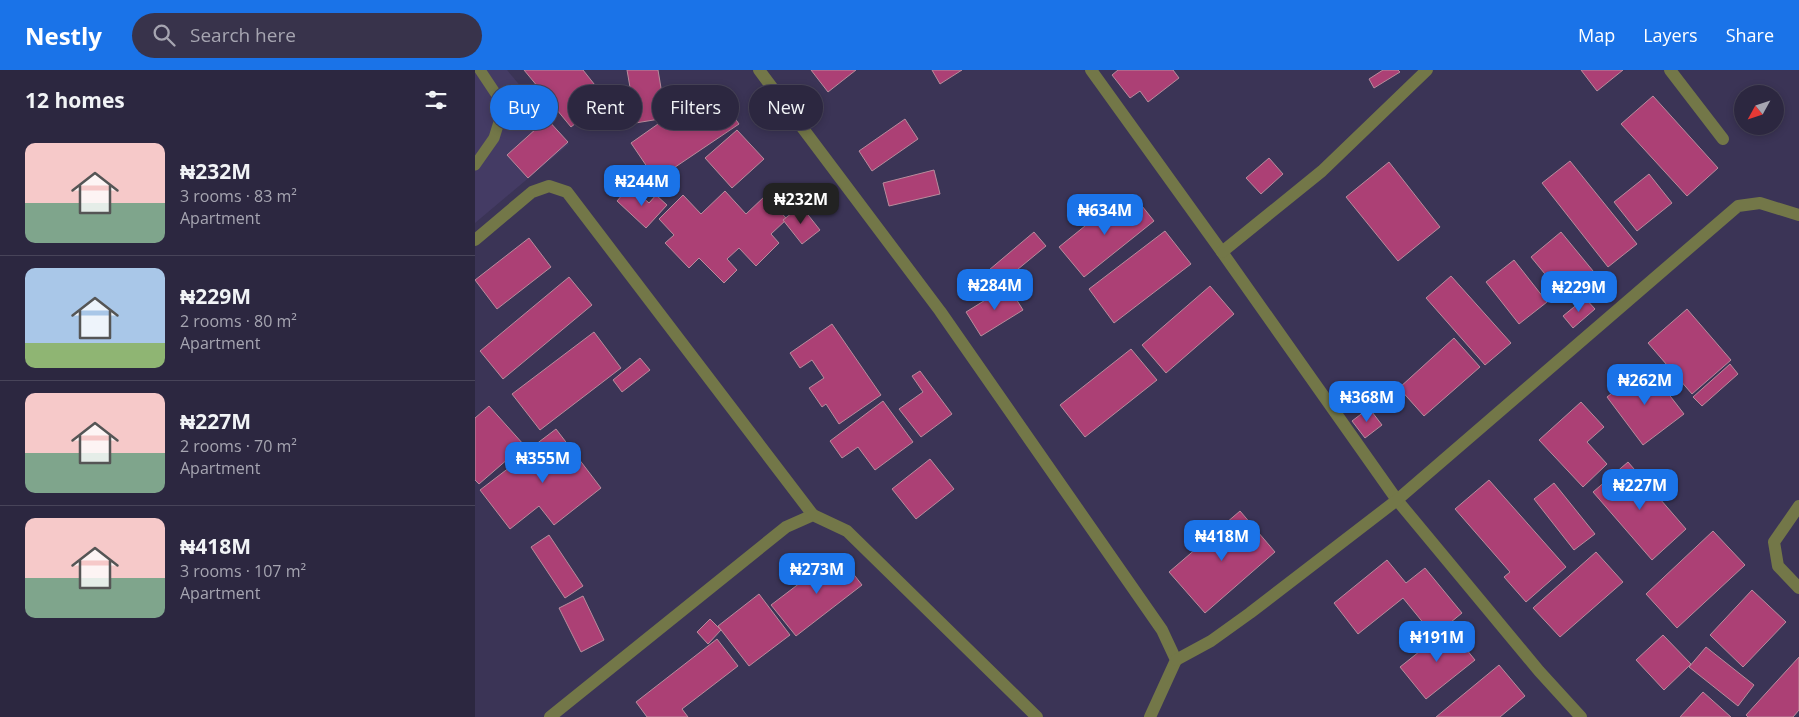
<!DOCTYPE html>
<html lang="en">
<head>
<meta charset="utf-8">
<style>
	body { margin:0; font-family:"Open Sans",sans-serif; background:#38334b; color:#f1f3f6; height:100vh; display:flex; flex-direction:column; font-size:19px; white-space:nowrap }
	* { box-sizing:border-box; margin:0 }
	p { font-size:16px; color:#a6a5b1 }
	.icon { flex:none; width:28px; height:28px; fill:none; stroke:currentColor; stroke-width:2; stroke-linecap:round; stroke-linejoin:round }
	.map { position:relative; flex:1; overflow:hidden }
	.panel { display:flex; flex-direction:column; background:#2c2740; width:475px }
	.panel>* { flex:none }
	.banner { position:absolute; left:15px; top:15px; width:475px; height:45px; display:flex; gap:10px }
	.needle { width:32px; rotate:230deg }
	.buttons { position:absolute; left:1259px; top:15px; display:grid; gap:10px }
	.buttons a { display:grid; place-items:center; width:50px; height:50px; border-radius:50%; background:#2c2740; box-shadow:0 2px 8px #0003,0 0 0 1px #484459; font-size:25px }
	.price { position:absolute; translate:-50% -42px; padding:0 11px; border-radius:10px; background:#1a73e8; color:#fff; font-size:16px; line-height:32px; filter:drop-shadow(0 1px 2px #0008) }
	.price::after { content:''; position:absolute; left:50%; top:30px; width:15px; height:11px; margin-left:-8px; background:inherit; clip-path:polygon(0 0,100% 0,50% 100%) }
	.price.selected { background:#222; color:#fff }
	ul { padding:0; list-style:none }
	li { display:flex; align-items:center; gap:15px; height:125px; padding:0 25px }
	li+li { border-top:1px solid #484459 }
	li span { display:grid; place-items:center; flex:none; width:140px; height:100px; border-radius:10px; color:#555 }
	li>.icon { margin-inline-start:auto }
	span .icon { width:60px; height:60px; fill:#fffc; stroke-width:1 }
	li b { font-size:21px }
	h2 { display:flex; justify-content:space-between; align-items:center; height:60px; padding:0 25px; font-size:21px }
	.pill { padding:0 18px; border-radius:22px; background:#2c2740; box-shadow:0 2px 8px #0003,0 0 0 1px #484459; font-size:18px; line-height:45px }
	.pill.selected { background:#1a73e8; color:#fff }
	header { display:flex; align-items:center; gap:30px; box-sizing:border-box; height:70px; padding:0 25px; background:#1a73e8; color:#fff }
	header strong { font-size:24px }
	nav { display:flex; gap:28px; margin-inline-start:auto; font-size:18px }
	.search { width:350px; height:45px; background:#38334b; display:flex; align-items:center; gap:12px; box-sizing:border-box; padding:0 18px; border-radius:28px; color:#a6a5b1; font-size:19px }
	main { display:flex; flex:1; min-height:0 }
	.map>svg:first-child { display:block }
</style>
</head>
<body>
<header>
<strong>Nestly</strong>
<div class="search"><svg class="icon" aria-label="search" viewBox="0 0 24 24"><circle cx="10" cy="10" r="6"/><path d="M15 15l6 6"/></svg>Search here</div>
<nav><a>Map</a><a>Layers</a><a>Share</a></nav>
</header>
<main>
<section class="panel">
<h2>12 homes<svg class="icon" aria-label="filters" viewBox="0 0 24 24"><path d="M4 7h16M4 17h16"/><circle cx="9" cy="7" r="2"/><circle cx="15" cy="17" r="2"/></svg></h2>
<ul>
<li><span style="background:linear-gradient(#f6c9c9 60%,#7fa58c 0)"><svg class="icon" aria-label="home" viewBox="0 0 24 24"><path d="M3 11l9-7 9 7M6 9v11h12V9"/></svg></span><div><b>₦232M</b><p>3 rooms · 83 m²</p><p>Apartment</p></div></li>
<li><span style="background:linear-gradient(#a9c7e8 75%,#8fb573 0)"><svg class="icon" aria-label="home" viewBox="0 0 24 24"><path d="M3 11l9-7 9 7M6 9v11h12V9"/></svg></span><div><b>₦229M</b><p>2 rooms · 80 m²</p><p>Apartment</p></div></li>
<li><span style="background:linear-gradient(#f6c9c9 60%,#7fa58c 0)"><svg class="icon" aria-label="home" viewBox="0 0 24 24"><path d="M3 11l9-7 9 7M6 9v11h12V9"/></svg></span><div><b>₦227M</b><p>2 rooms · 70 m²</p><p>Apartment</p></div></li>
<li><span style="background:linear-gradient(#f6c9c9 60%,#7fa58c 0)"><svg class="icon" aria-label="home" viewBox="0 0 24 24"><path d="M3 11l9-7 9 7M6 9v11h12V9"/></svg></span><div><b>₦418M</b><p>3 rooms · 107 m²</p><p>Apartment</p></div></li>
</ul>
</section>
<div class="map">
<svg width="1324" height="647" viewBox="0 0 1324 647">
	<rect width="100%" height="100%" fill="#3b3456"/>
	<path fill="#443b64" d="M0 0H32L94 74 0 153Z"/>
	<g fill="#ac4075" stroke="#b88c9d">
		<path d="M49 0H108L131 29 96 57Z"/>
		<path d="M152 0H183L191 48 148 55 143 26 156 23Z"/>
		<path d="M336 0H381L353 22Z"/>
		<path d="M457 0H487L465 14Z"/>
		<path d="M643 0H698L704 8 673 32 665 21 655 28 637 5Z"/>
		<path d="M908 0H923L925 2 899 18 894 9Z"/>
		<path d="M1106 0H1148L1122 21Z"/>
		<path d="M237 16 264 54 181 110 156 73Z"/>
		<path d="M1178 26 1243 98 1212 126 1146 54Z"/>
		<path d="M72 49 93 72 53 108 32 85Z"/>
		<path d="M430 49 443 69 397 101 384 81Z"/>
		<path d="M262 60 289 89 257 118 230 88Z"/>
		<path d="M794 88 808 104 786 124 771 108Z"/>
		<path d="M1095 91 1162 174 1133 197 1067 113Z"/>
		<path d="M914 92 965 157 923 191 871 127Z"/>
		<path d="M459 100 465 124 414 136 408 113Z"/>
		<path d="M1174 104 1197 133 1162 161 1139 132Z"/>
		<path d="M155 116 174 133 181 125 192 135 171 158 142 131Z"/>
		<path d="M250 121 271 144 290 126 312 149 296 164 304 173 281 196 264 178 252 189 262 200 249 213 224 188 214 198 190 173 199 165 184 149 208 125 226 144Z"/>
		<path d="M647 126 659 142 667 136 679 151 609 207 584 177Z"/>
		<path d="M326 136 345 160 327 174 308 150Z"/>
		<path d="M690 161 716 194 639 253 614 219Z"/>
		<path d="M559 162 571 176 525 214 514 200Z"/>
		<path d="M1086 162 1123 207 1093 232 1056 187Z"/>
		<path d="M54 168 76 197 22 239 0 210Z"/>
		<path d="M1039 190 1072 232 1044 254 1011 212Z"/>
		<path d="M976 206 1036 273 1010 295 951 228Z"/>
		<path d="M94 207 117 235 28 309 5 281Z"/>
		<path d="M533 216 548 240 506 266 491 242Z"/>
		<path d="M735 216 759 244 691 303 667 275Z"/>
		<path d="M1110 228 1120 239 1098 258 1088 246Z"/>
		<path d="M1212 239 1256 290 1217 324 1173 273Z"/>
		<path d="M357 254 406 325 364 354 351 334 347 337 334 318 349 308 337 290 325 298 315 283Z"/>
		<path d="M119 262 146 298 65 360 37 324Z"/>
		<path d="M979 268 1005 297 949 346 924 318Z"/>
		<path d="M656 279 682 310 610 367 585 335Z"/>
		<path d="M165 288 175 300 147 322 138 310Z"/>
		<path d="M1255 294 1263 304 1227 336 1218 327Z"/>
		<path d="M1172 296 1209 344 1168 375 1132 327Z"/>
		<path d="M445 301 477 344 446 367 424 339 448 322 437 306Z"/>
		<path d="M408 331 438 372 400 400 383 377 367 388 355 371Z"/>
		<path d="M1106 332 1129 357 1112 372 1132 394 1108 417 1064 370Z"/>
		<path d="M14 336 49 375 4 414 0 410V348Z"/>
		<path d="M894 338 907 355 890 368 877 351Z"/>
		<path d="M81 359 126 418 79 455 64 436 35 459 5 420 39 394 46 403 64 389 56 378Z"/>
		<path d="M455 389 479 419 441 449 417 419Z"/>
		<path d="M1153 392 1211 459 1177 490 1118 422Z"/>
		<path d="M1014 410 1091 497 1051 532 1029 507 1035 502 980 439Z"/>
		<path d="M1079 413 1120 464 1099 480 1059 429Z"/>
		<path d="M765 441 800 482 730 543 694 502Z"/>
		<path d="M1238 461 1270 495 1202 558 1171 524Z"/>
		<path d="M74 465 108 516 90 528 56 477Z"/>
		<path d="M1121 482 1148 512 1085 567 1058 538Z"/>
		<path d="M363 484 387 515 321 566 296 535Z"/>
		<path d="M912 490 931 513 950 498 987 543 959 566 928 528 883 564 859 533Z"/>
		<path d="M1277 520 1311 552 1268 597 1235 565Z"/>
		<path d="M284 524 315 565 274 596 243 556Z"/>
		<path d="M108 526 129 570 106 582 84 538Z"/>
		<path d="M235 549 246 560 233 574 222 562Z"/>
		<path d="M974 558 1000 590 951 629 925 597Z"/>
		<path d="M1188 565 1216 594 1189 620 1161 590Z"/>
		<path d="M242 569 263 596 207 639 213 647H172L161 632Z"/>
		<path d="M1231 577 1279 615 1263 636 1214 597Z"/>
		<path d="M1324 587V640L1318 647H1273L1271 645Z"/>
		<path d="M1024 595 1050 626 1025 647H961Z"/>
		<path d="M1228 622 1256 647H1205Z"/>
	</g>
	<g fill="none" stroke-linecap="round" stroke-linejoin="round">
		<path stroke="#737748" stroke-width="11" d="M0 95 19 68 29 36 5 0"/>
		<g stroke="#737748" stroke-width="12">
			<path d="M284 0 465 241 687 560 701 590 675 647"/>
			<path d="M616 0 747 182 922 430 1064 601 1106 647"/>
			<path d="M1195 0 1248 69"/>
			<path d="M0 170 57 122 74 116 92 122 338 445"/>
			<path d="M747 182 847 101 952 0"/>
			<path d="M1324 436 1299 472 1303 496 1324 518"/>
			<path d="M701 590 736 571 775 543 922 430 1263 136 1285 133 1324 145"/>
			<path d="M75 647 311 457 338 445 372 461 562 647"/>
		</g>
	</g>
</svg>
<div class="buttons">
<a><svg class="needle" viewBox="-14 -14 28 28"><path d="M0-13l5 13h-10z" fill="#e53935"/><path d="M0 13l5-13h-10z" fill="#a6a5b1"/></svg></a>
</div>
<b class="price" style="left:167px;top:137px">₦244M</b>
<b class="price selected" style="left:326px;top:155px">₦232M</b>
<b class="price" style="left:630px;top:166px">₦634M</b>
<b class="price" style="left:520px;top:241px">₦284M</b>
<b class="price" style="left:1104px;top:243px">₦229M</b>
<b class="price" style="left:1170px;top:336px">₦262M</b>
<b class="price" style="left:892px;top:353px">₦368M</b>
<b class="price" style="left:68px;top:414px">₦355M</b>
<b class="price" style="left:1165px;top:441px">₦227M</b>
<b class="price" style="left:747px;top:492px">₦418M</b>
<b class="price" style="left:342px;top:525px">₦273M</b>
<b class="price" style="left:962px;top:593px">₦191M</b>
<div class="banner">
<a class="pill selected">Buy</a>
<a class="pill">Rent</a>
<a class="pill">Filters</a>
<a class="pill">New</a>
</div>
</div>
</main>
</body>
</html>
